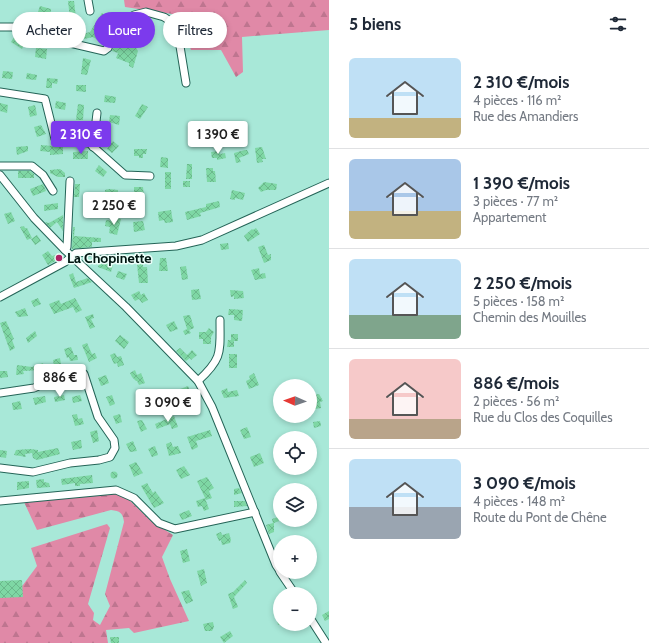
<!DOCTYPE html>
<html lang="fr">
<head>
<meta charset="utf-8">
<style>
	body { margin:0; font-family:Cabin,sans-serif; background:#f6f6f7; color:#1f2937; height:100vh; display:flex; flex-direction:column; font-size:15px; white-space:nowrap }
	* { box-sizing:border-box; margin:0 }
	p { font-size:13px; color:#747a83 }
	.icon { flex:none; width:22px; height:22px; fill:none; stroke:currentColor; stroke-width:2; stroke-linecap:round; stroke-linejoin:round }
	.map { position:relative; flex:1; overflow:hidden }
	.panel { display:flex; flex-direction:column; background:#fff; width:320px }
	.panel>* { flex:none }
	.hud { position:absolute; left:12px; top:12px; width:257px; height:36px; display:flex; gap:8px }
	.needle { width:26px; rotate:272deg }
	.controls { position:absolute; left:273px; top:379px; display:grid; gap:8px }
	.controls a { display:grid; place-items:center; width:44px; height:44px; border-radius:50%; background:#fff; box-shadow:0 2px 6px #0003; font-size:20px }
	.price { position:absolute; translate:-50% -34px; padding:0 9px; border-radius:4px; background:#fff; color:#222; font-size:13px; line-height:26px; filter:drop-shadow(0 1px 2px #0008) }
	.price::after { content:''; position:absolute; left:50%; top:24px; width:12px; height:9px; margin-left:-6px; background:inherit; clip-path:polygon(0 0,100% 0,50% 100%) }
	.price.current { background:#7c3aed; color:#fff }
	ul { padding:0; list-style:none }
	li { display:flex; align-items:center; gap:12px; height:100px; padding:0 20px }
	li+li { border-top:1px solid #e0e1e3 }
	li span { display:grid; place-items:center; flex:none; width:112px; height:80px; border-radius:6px; color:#555 }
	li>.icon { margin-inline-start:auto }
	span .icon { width:48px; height:48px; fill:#fffc; stroke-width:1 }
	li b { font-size:17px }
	h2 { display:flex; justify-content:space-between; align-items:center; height:48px; padding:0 20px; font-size:17px }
	.pill { padding:0 14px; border-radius:18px; background:#fff; box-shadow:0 2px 6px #0003; font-size:14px; line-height:36px }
	.pill.current { background:#7c3aed; color:#fff }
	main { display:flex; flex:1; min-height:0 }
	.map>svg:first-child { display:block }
</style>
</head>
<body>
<main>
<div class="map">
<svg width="329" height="643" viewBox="0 0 329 643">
	<defs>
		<pattern id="forest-firs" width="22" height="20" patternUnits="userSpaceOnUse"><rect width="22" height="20" fill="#e089a7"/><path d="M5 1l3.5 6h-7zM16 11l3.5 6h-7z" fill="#be758f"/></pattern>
		<pattern id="building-cross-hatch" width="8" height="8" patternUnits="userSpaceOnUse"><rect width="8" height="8" fill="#7ed7a4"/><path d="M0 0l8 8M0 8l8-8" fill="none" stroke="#6bb88c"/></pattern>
	</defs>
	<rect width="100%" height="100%" fill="#a8e8d8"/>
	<g fill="url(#forest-firs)">
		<path d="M124 0H329V30L242 37 243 72 236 77 221 50H191L179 15 125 7Z"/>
		<path d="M110 493H122L151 521 173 535 162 557 170 579 189 621 134 633 129 628 106 630 108 643H0V592L20 589 37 566 31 548 107 524 110 528 88 604 94 613 93 620 100 625 110 606 105 594 124 522C123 513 120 511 111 510L37 530 24 502Z"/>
	</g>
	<g fill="url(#building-cross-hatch)">
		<path d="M68 1H74L77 27 71 28Z"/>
		<path d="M40 6 51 9 50 20 37 15Z"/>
		<path d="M102 13 107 16 100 31 103 33 98 40 93 37 84 39 83 34 90 32Z"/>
		<path d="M16 34 26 40 22 49 11 42Z"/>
		<path d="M116 42 129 46V43L133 44V47L136 48 138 51 133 68 129 66V63L116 58 118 53 112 51Z"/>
		<path d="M36 48 47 49 46 59 35 57Z"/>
		<path d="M83 58 91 60 87 75 81 74Z"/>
		<path d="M3 71 13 72 12 79 2 78Z"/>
		<path d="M27 73 37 75 36 80 26 79Z"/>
		<path d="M47 78 58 79 57 84 52 83V88H46Z"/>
		<path d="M76 85H86V92L76 91Z"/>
		<path d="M105 95 116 97 115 103 104 102Z"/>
		<path d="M56 101 66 103 65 110 55 108Z"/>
		<path d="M0 103 8 105 7 113 0 111Z"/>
		<path d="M78 104 84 105 83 120H76Z"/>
		<path d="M142 104 148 107 140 119 135 116Z"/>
		<path d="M35 105 37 115 30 117 28 107Z"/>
		<path d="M110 115 120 116 119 125 109 122Z"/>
		<path d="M41 125 46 134 37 137 34 127Z"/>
		<path d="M113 141 119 146 112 153 107 149Z"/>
		<path d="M41 145 63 147V154L50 155V152L40 151Z"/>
		<path d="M28 146V151L17 155 16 147Z"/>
		<path d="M262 147 266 159H262L263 162 257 163 255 148Z"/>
		<path d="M134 149H147L146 154H143V158H139V156H134Z"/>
		<path d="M245 150H247L249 154 239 158 241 162 236 163 234 153Z"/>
		<path d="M88 151V159H73V152Z"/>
		<path d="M219 151 220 154 225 153 226 158 217 160V158H212L211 152Z"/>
		<path d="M161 157 168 158V168L160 167Z"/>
		<path d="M187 164H192V179H186Z"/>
		<path d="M99 165 107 172 103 177 95 171Z"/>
		<path d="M206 168H213V171H215L216 182H207Z"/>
		<path d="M60 169 65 173V177H58L50 173V170Z"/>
		<path d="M18 171H30L34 174V178H18Z"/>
		<rect x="165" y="172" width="6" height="17"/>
		<rect x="183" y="181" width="7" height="6"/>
		<path d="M264 182 277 184 276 190H266L261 192 258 188Z"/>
		<path d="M43 184 46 191 33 196 30 189Z"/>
		<path d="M75 184H80L79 197H74Z"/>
		<path d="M134 187H143L144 197H134Z"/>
		<path d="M109 189 118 190V196H105V190Z"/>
		<path d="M232 190 245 193 243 200 235 198V200L230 199Z"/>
		<path d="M219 201 220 207 200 213 201 216 187 220 185 212 206 207V204Z"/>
		<path d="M58 203V209L44 211V205Z"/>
		<path d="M93 206 94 212 87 213 86 207Z"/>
		<path d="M171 210 173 222 165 223 164 220 159 221 158 212Z"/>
		<path d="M11 212 15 221 8 224 4 214Z"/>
		<path d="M63 215V231L57 222 50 228 45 222 49 223Z"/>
		<path d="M115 218 121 219 117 235 109 233 110 227 105 226 106 220 114 221Z"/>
		<path d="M143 221 145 230 134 232 133 222Z"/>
		<path d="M24 226 25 228H27L32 238 27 240 20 227Z"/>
		<path d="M73 227H75L74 236 101 238V242H92V247L72 249Z"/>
		<path d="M256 228 260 234 248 242 244 236 252 229 253 230Z"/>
		<path d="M37 235 41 241 35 245 31 239Z"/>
		<path d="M228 243 229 249 221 250 220 244Z"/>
		<path d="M264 245 268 255 271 254V260L264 263 258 247Z"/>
		<path d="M48 251 52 256 58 254 61 258 48 265 42 255Z"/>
		<path d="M160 258H166L168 271H159Z"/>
		<path d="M100 261 113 265 111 272 98 267Z"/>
		<path d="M137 264H143V267H147L148 283H139Z"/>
		<path d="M186 266 188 279 182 280 180 267Z"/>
		<path d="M259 268 260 274 265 273 266 278 255 280 251 270Z"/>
		<path d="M118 271 127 274 124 280 116 277Z"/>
		<path d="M73 273 76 282 88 278 92 282 74 288 69 275Z"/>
		<path d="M199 289 201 299 192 300 191 290Z"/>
		<path d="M230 290 243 291 244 298 234 299V296L231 297Z"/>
		<path d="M139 291 141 295 144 293 148 300 142 303 139 299 135 301 131 295Z"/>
		<path d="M38 298 41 304 34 307 31 301Z"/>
		<path d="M75 298 82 310 76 313 73 307 54 314 49 304 59 300 61 304Z"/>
		<path d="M25 308 28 316 18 317 15 312Z"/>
		<path d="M229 309 243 310 242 321 234 320V315H228Z"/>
		<path d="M93 314 94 318 91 319 95 327 90 329 85 317Z"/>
		<path d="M190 315 194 328 189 330 191 333 185 335 183 331 187 329 183 316Z"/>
		<path d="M6 321 14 339 12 340 15 348 10 351 0 323Z"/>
		<path d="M174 321 178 329 170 332 166 325Z"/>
		<path d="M209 328 214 332 211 337V344H203V339H199V332H206Z"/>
		<path d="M35 331 37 336 28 343 26 338Z"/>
		<path d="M231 334H238V341H234V347H227L228 340H231Z"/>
		<path d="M120 335 129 342 124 349 115 341Z"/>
		<path d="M87 343 92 354 95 353 97 358 89 362 82 345Z"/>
		<path d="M71 347 74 355H77L78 360 70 361 69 357 67 358 64 349Z"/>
		<path d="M180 348 187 355 192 350 197 355 191 360 190 358 186 361 176 351Z"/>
		<path d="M115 353 117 357 121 356 124 365 118 367 117 363 114 364 110 355Z"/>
		<rect x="229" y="354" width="8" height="14"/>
		<path d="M60 358 61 365 54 366 53 360Z"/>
		<path d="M43 363 44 370 23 371 24 374 16 375 17 365 32 367Z"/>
		<path d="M135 370 137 375 141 373 145 383 139 385 137 381H136L132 377 130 373Z"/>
		<path d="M0 371H7L8 377 0 378Z"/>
		<path d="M254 373 259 385 249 389 246 381 250 379 249 376Z"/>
		<path d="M106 375 109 383 101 386 98 378Z"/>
		<path d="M188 386 191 394 173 400 170 393Z"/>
		<path d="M227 388 228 392 237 390 239 396 224 398 221 391Z"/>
		<path d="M153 392 158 404 150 407 145 396Z"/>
		<path d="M319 394 323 401 320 402 321 408 315 409 313 398H315L314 395Z"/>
		<path d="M64 395 65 400 55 402 54 397Z"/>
		<path d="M80 395 82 401 73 403 72 397Z"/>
		<path d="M112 395 115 404 110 406 106 397Z"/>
		<path d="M45 396 46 402 35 405 33 398Z"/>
		<path d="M20 401 22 409 13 410 12 403Z"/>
		<path d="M77 414 78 419 82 418 84 424 75 426 72 415Z"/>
		<path d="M120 414 122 422 116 424 113 416Z"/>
		<path d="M174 416 178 427 172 429 170 424 157 429 155 424Z"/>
		<path d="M142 420 147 429 141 432 137 421Z"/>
		<path d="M320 421 321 426 314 428 313 422Z"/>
		<path d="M247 427 251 437 244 439 240 430Z"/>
		<path d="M97 430 99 441 93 443 90 432Z"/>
		<path d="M210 430 212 436 196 441 198 447 192 450 187 437Z"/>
		<path d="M81 440 82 448 73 450 71 442Z"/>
		<path d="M133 441 137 451 130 452 126 444Z"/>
		<path d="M171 442 173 447 178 446 181 453 169 456 166 444Z"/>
		<path d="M155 446 158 455 152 457 148 449Z"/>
		<path d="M58 448 60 454 37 460 33 458 32 453 25 454 26 457 14 455 16 450 30 449 38 450V452Z"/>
		<path d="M0 450 7 451 6 458 0 457Z"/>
		<path d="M260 453 264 463 254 467 250 457Z"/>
		<path d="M136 462 143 473 134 477 129 465Z"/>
		<path d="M184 466 190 475 181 479 176 470Z"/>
		<circle cx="114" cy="475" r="3.5"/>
		<path d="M92 475 93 483 80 484V486H75V483L62 485 61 479Z"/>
		<path d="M207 477 214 488 209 491 212 498 206 500 197 481Z"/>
		<path d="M44 479V482L49 483 50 487 37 488 36 480Z"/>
		<path d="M29 481V488L17 490V482Z"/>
		<path d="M147 483 153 493 155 491 164 503 154 508 141 486Z"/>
		<path d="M239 488 242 493 234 495V489Z"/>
		<path d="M205 498 209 509 204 511 202 506 198 507 196 501Z"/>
		<path d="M234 501H245L247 506 234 507Z"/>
		<path d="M189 510 192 516 182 520 179 514Z"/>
		<path d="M278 517 279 521 274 523V532L269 534 266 525 273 523 272 519Z"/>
		<path d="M221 532 222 535 229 533 231 540 230 543 222 545 221 540 219 541 216 534Z"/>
		<path d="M187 549 190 561 183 563 180 551Z"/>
		<path d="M204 569 207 583 201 586 197 571Z"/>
		<path d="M22 580 23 597 0 598V581Z"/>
		<path d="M245 580 247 583 234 597 238 607 233 609 228 594 233 592Z"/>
		<path d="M189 590 193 601 186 604 181 592Z"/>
		<path d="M329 611V619L325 621 322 615Z"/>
		<path d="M280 612V625H278L276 614Z"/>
		<path d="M213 622 214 627 212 631H205L203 624Z"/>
		<path d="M230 631 233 636 224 643 220 637Z"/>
		<path d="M110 637H119V643H111Z"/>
	</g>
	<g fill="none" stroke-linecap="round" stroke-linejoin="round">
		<g stroke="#246457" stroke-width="9">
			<g id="minor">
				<path d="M88 0 90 11"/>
				<path d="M0 27H16L27 31 46 32 57 40 104 51 108 48 113 34 134 15 146 12 164 17 173 23 178 34 186 83"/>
				<path d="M0 92 45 99 55 139 89 143 125 175 150 176"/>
				<path d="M93 147 97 113"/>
				<path d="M0 166H32L43 175 53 191"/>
				<path d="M0 175 34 218 65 250 126 307 198 381 212 407 276 565 280 571"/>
				<path d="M65 250 67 247 70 181"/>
				<path d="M0 297 65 262 76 253 176 246 202 240 329 183"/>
				<path d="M198 381C223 358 220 352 220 320"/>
				<path d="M0 393 34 388 62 375 84 374 98 417 114 440 115 448 110 457 99 460 70 463 33 472 0 468"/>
				<path d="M0 501 116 490 134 498 159 523 175 529 255 512"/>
				<path d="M280 572 295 594"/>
				<path d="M310 618 326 643"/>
			</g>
		</g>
		<use href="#minor" stroke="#fff" stroke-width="7"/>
	</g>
	<circle fill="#ad2365" stroke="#ecfffa" stroke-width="1.5" cx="59" cy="258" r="4"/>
	<g text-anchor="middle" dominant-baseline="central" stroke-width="3" stroke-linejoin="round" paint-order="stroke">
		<g font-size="14" font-weight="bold" fill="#001510" stroke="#ecfffa" text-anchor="start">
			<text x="67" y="258">La Chopinette</text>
		</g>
	</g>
</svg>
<div class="controls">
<a><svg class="needle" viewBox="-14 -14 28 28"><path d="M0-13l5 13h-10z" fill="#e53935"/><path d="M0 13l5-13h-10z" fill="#747a83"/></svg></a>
<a><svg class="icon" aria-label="locate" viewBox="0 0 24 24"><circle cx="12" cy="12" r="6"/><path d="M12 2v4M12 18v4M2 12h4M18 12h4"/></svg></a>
<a><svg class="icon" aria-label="layers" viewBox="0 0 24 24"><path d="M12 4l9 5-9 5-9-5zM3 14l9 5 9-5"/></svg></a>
<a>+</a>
<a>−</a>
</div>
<b class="price current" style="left:81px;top:155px">2 310 €</b>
<b class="price" style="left:218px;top:155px">1 390 €</b>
<b class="price" style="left:114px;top:226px">2 250 €</b>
<b class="price" style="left:60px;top:398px">886 €</b>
<b class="price" style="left:168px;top:423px">3 090 €</b>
<div class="hud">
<a class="pill">Acheter</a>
<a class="pill current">Louer</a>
<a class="pill">Filtres</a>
</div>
</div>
<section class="panel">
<h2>5 biens<svg class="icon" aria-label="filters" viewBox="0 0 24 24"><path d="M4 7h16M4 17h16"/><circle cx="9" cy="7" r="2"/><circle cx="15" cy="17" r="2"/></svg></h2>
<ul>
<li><span style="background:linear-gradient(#bfe0f5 75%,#c2b280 0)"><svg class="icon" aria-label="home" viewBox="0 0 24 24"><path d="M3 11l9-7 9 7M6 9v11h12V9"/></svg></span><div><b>2 310 €/mois</b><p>4 pièces · 116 m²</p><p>Rue des Amandiers</p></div></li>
<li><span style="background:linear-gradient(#a9c7e8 65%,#c2b280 0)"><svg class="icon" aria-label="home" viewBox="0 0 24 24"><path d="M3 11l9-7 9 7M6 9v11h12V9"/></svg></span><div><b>1 390 €/mois</b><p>3 pièces · 77 m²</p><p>Appartement</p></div></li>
<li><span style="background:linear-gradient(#bfe0f5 70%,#7fa58c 0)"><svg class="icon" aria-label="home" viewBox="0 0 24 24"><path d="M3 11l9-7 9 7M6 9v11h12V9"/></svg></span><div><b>2 250 €/mois</b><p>5 pièces · 158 m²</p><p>Chemin des Mouilles</p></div></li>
<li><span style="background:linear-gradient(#f6c9c9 75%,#b9a48a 0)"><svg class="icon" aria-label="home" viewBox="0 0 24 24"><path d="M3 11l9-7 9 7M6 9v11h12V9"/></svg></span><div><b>886 €/mois</b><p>2 pièces · 56 m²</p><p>Rue du Clos des Coquilles</p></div></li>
<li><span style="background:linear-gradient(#bfe0f5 60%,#9aa5b1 0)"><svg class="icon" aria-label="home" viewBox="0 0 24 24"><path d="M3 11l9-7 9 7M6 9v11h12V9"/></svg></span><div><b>3 090 €/mois</b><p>4 pièces · 148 m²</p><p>Route du Pont de Chêne</p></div></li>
</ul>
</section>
</main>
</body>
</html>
